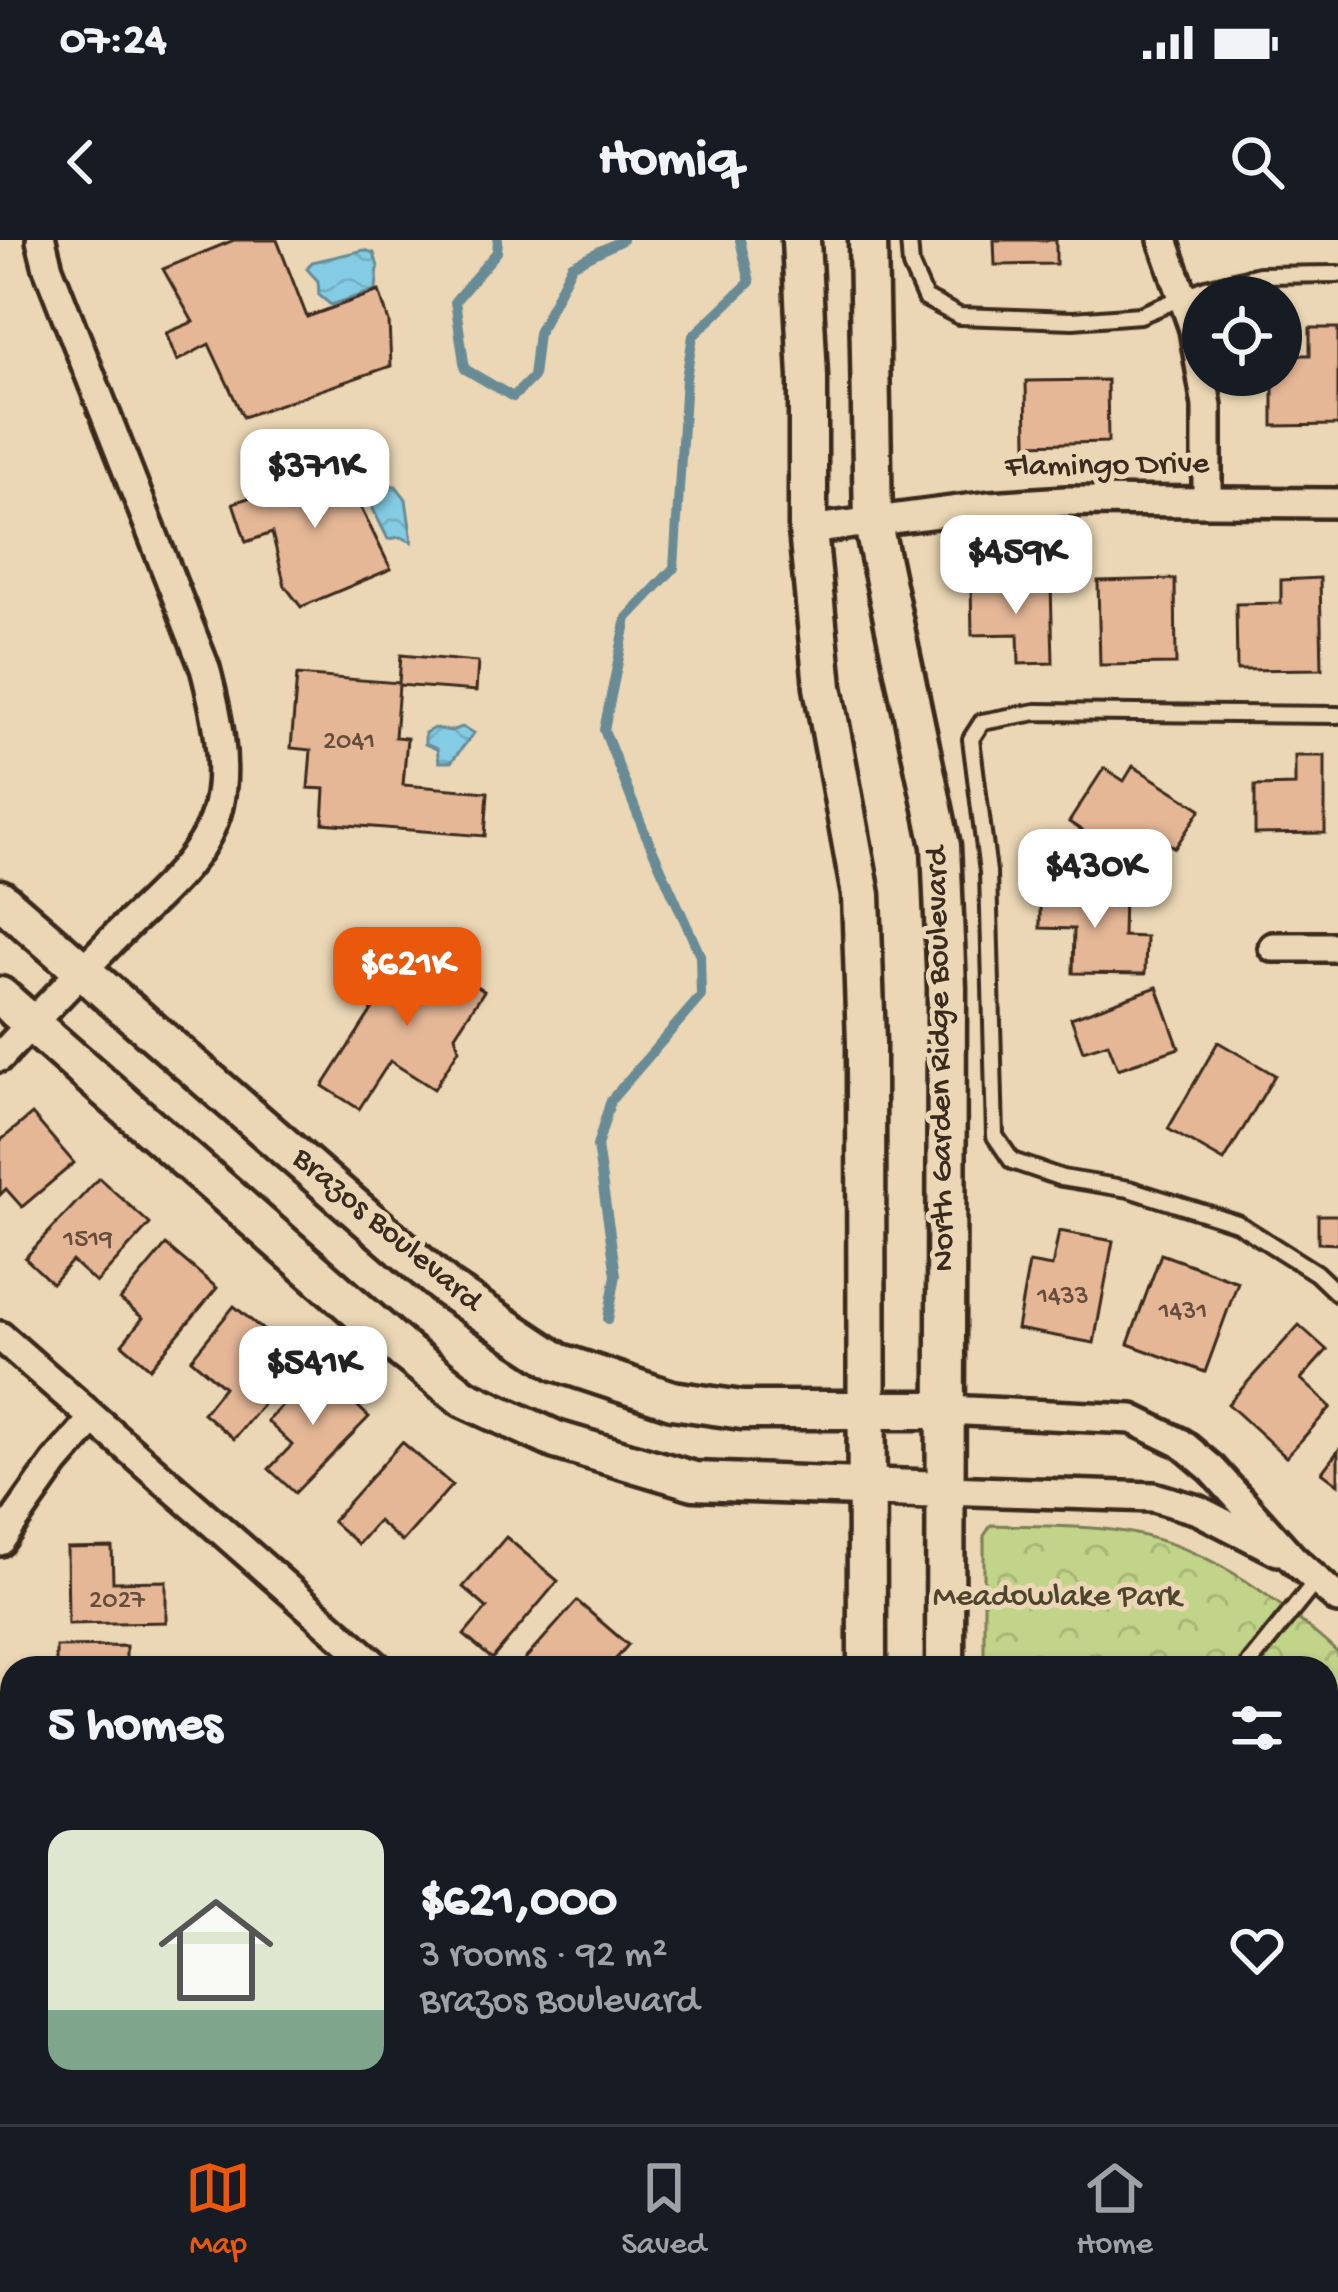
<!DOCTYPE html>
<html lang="en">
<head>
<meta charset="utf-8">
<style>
	body { margin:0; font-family:"Gochi Hand",sans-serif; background:#20242c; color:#f1f3f6; height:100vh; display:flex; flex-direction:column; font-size:45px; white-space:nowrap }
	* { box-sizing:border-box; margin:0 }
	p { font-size:39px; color:#9ea1a6 }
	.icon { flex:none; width:66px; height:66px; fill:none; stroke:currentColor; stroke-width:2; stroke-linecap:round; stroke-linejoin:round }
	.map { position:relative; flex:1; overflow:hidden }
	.drawer { position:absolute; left:0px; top:1416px; width:1338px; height:468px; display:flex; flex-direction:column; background:#171b24; border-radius:36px 36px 0 0; box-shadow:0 3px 9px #0004 }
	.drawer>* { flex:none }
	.buttons { position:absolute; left:1182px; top:36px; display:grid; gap:24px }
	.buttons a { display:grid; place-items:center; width:120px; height:120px; border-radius:50%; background:#171b24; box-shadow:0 3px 9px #0004; font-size:60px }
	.price { position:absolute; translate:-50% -102px; padding:0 27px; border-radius:24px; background:#fff; color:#222; font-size:39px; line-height:78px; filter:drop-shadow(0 3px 6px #0008) }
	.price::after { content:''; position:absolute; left:50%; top:72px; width:36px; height:27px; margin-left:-18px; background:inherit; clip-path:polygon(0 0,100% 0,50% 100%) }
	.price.selected { background:#ea580c; color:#fff }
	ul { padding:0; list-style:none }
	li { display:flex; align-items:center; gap:36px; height:300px; padding:0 48px }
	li+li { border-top:3px solid #363941 }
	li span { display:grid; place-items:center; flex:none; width:336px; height:240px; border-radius:24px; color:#555 }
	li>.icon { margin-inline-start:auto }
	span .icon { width:144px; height:144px; fill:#fffc; stroke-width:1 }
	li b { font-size:51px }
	h2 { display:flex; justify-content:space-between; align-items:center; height:144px; padding:0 48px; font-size:51px }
	.status { display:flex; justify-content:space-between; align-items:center; height:84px; padding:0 60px; background:#171b24; direction:ltr }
	.status svg { height:33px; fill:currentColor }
	header { display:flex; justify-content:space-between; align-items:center; height:156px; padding:0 48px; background:#171b24; font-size:54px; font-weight:800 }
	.tab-bar { display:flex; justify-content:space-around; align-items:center; height:168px; border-top:3px solid #363941; background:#171b24; font-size:33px; color:#9ea1a6 }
	.tab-bar a { display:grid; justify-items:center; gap:6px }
	.tab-bar .selected { color:#ea580c }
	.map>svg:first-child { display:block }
</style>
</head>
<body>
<div class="status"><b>07:24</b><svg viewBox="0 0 49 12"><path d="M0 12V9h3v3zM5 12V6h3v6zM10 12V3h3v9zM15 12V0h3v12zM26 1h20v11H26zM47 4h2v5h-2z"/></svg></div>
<header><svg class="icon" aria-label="back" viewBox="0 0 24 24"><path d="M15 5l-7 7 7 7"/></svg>Homiq<svg class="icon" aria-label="search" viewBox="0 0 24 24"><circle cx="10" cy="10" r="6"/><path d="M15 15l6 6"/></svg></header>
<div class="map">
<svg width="1338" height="1884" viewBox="0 0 1338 1884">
	<defs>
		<pattern id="park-crowns" width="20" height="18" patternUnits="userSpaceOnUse" patternTransform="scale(3)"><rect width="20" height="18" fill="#c1d489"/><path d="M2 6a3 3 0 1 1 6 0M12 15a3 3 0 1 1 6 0" fill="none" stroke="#a7b676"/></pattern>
		<pattern id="water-waves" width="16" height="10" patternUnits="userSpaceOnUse" patternTransform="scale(3)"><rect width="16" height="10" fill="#84cce4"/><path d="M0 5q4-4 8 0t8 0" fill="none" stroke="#73afc3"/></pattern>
	</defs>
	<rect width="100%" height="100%" fill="#ebd7b5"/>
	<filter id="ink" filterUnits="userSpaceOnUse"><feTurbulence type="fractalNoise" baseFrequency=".00833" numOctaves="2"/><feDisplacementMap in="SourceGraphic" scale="24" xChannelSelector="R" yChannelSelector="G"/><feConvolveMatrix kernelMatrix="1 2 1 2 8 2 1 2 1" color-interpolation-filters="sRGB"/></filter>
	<g filter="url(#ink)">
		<path fill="url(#park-crowns)" stroke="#7e7f54" stroke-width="3" d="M991 1285C1031 1286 1072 1285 1112 1290 1202 1301 1272 1354 1338 1413V1777H1326V1428H984V1296Z"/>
		<g fill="url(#water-waves)" stroke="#678b95" stroke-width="3">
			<path d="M364 10 374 13 378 27 376 50 331 65 319 55 318 41 307 29 312 22Z"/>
			<path d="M384 245 396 246 406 259 412 302 401 297 388 299 368 259Z"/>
			<path d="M462 487 474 493 451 522H439L437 509 425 504V493L434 488 450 491Z"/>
		</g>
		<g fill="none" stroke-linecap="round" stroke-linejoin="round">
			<g stroke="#678b95" stroke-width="10">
				<path d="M498 0 497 12 455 61 465 129 513 157 533 137 538 93 572 25 622 0"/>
				<path d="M608 1079 616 1035 597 906 611 860 701 756 700 715 642 586 604 490 627 378 674 328 686 138 693 96 750 42 740 0"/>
			</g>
		</g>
		<g fill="#e5b797" stroke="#3b2a1e" stroke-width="3">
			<path d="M234 0H277L307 77 379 51 389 82 391 126 243 177 209 104 177 121 166 93 193 82 163 29Z"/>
			<path d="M994 0H1056V24L995 25Z"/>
			<path d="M1310 88H1338V185L1273 186V135H1281V115H1310Z"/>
			<path d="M1107 140 1108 202 1027 204 1026 141Z"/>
			<path d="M329 218 335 234 355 233 360 247 355 256 391 329 301 367 285 346 272 293 246 302 233 263 282 247 271 240Z"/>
			<path d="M1320 338 1322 429 1237 430 1236 364 1281 363V340Z"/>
			<path d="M1175 339 1176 424 1100 425 1098 341Z"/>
			<path d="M1051 343 1053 423 1019 424 1018 394 972 395 971 345Z"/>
			<path d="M401 415 478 422 476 451 399 445 395 497 407 498 403 545 488 552 485 596 323 583 325 549 308 548 311 510 291 508 297 435 399 443Z"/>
			<path d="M1295 516H1325V593L1255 594V546L1295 545Z"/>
			<path d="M1133 526 1201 569 1175 608 1153 594 1134 624 1069 582 1104 528 1124 541Z"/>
			<path d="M1040 651 1124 653 1123 696 1146 697 1145 734 1073 733 1074 689 1040 688Z"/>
			<path d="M413 706 484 751 455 795 459 809 434 849 390 821 359 869 323 846Z"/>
			<path d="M1157 747 1179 808 1118 829 1108 803 1083 811 1071 778Z"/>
			<path d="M1218 802 1275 835 1224 921 1168 889Z"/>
			<path d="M32 874 74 923 22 967 6 949 0 955V901Z"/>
			<path d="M99 938 150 984 96 1043 72 1021 52 1043 25 1018Z"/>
			<path d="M1318 975H1338V1004L1318 1003Z"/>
			<path d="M1059 991 1113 1001 1094 1103 1017 1089 1029 1023 1052 1027Z"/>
			<path d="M166 1005 217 1048 150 1128 122 1104 143 1078 120 1060Z"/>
			<path d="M1161 1014 1238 1042 1205 1132 1128 1104Z"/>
			<path d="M234 1066 299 1120 234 1199 203 1173 224 1147 191 1119Z"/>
			<path d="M1299 1085 1327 1110 1301 1139 1331 1167 1286 1217 1228 1164Z"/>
			<path d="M318 1128 369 1177 295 1253 269 1229 292 1205 267 1181Z"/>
			<path d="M402 1202 452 1245 402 1302 378 1281 358 1304 332 1281Z"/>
			<path d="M1338 1211V1244L1322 1232Z"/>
			<path d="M506 1297 558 1341 492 1419 464 1395 487 1368 463 1347Z"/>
			<path d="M112 1307 113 1342 166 1341V1382L68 1384 67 1308Z"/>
			<path d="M577 1361 628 1405 608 1428H517Z"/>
			<path d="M126 1406V1428H56V1407Z"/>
			<path d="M1326 1858H1338V1884H1324Z"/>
			<path d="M65 1872H156V1884H66Z"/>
			<rect x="409" y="1872" width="112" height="12"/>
			<rect x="678" y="1872" width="106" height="12"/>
			<path d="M1031 1872H1070L1071 1884H1032Z"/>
			<path d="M1139 1872H1186V1884H1140Z"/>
			<rect x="1203" y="1872" width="46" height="12"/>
			<rect x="1264" y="1872" width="44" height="12"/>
		</g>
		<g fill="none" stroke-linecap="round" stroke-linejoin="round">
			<g stroke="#3b2a1e" stroke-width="22">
				<g id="service">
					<path d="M909 0 911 26 925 58 959 76 1073 80 1140 75 1206 48 1259 35 1338 34"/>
					<path d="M1338 475 1036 472 982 482 971 499 988 632 995 896 1012 921 1062 938 1129 949 1237 983 1316 1033 1338 1054"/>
					<path d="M1250 1423 1316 1341"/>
					<path d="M1326 1791H1338"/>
					<path d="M285 1872V1884"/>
					<path d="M1112 1872 1113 1884"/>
				</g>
			</g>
			<g stroke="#3b2a1e" stroke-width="36">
				<g id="minor">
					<path d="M1163 0 1194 89 1207 166V260"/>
					<path d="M808 290 990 266 1066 261 1338 263"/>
					<path d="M1273 707H1338"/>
					<path d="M0 817C38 776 77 736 116 696 153 659 205 620 218 566 228 522 216 470 205 428L48 28 41 0"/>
					<path d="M0 1096 378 1428"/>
					<path d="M946 1170 1132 1179 1181 1203 1212 1229 1293 1319 1338 1359"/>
					<path d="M945 1250 1154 1257 1198 1270 1278 1311"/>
					<path d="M0 1301 55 1223 93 1179"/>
					<path d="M606 1884V1872"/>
				</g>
			</g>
			<g stroke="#3b2a1e" stroke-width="45">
				<g id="secondary">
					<path d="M801 0 808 137V290L823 447 861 655 866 803 867 1428"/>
					<path d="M868 0 873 284 941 606 947 748 945 1428"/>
					<path d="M0 659 448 1049 558 1122 672 1160 742 1170H946"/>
					<path d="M0 756 403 1110 464 1158 556 1200 694 1241 945 1250"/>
					<path d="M904 1872 906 1884"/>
					<path d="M973 1872 976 1884"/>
				</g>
			</g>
			<use href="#service" stroke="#ebd7b5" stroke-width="14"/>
			<use href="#minor" stroke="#ebd7b5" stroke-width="27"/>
			<use href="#secondary" stroke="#ebd7b5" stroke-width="36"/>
		</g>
	</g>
	<g text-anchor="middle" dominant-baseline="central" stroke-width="10" stroke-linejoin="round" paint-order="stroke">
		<g font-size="27" fill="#664d3c">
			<text x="349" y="503">2041</text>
			<text x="88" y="1001">1519</text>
			<text x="1063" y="1058">1433</text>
			<text x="1183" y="1073">1431</text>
			<text x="117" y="1362">2027</text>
		</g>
		<g font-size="33" fill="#3b2a1e" stroke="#ebd7b5">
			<text transform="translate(1107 227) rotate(-1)">Flamingo Drive</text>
			<text transform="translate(942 819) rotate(-91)">North Garden Ridge Boulevard</text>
			<text transform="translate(386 991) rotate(40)">Brazos Boulevard</text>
		</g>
		<g font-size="33" fill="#4f442e" stroke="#ebd7b5">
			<text x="1057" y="1358">Meadowlake Park</text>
		</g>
	</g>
</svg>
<div class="buttons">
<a><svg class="icon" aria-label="locate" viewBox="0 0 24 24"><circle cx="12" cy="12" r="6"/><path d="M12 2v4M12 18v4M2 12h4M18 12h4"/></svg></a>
</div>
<b class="price" style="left:315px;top:291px">$371K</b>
<b class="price" style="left:1016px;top:377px">$459K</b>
<b class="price" style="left:1095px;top:691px">$430K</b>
<b class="price selected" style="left:407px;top:789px">$621K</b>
<b class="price" style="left:313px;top:1188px">$541K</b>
<section class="drawer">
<h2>5 homes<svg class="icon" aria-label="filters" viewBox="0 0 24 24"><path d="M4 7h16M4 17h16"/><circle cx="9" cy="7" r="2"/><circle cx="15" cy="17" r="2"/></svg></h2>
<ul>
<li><span style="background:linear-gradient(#dfe7d0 75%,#7fa58c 0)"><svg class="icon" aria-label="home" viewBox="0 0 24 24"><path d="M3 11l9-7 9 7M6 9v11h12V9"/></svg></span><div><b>$621,000</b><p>3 rooms · 92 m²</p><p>Brazos Boulevard</p></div><svg class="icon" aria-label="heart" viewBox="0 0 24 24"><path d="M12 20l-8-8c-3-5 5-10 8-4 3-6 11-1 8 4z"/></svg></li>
</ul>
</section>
</div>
<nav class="tab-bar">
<a class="selected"><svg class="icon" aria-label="map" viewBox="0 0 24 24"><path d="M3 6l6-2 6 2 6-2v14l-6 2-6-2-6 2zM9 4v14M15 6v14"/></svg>Map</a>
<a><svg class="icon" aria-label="saved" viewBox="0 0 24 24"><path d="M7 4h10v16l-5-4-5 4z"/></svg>Saved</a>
<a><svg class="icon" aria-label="home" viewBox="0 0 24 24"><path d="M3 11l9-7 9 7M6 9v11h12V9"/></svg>Home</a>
</nav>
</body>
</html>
